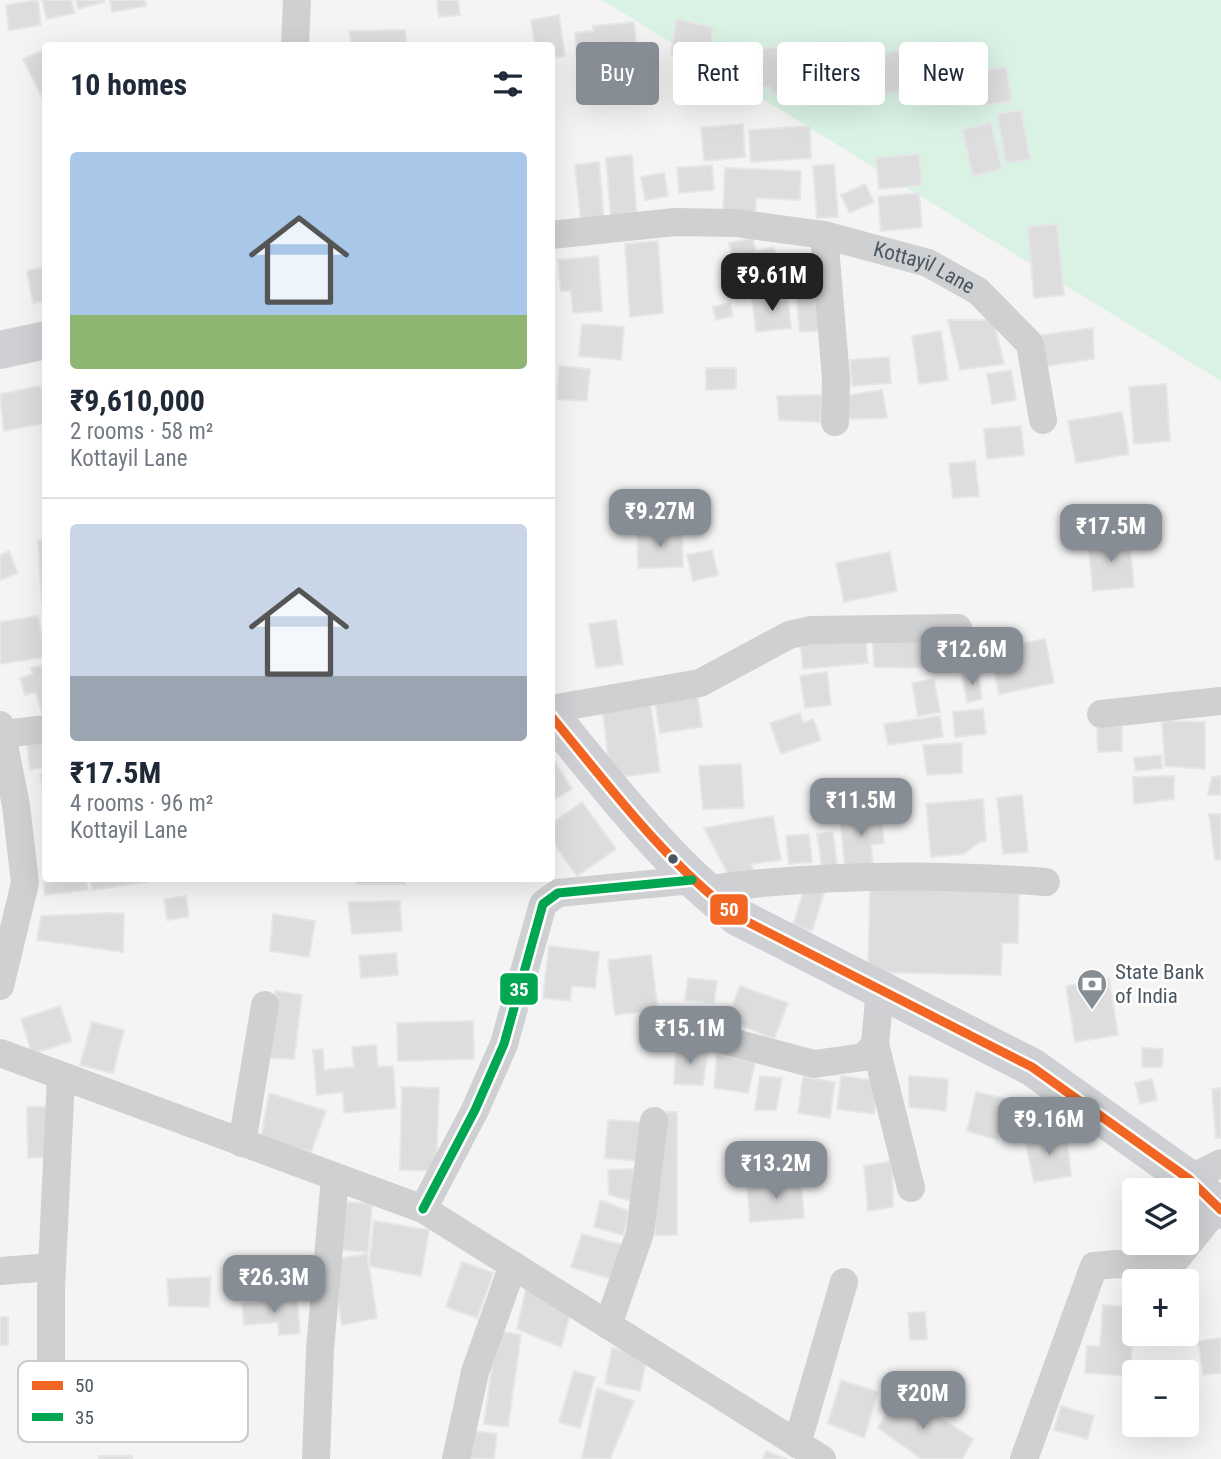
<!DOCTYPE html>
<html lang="en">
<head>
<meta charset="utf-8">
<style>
	body { margin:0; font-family:"Roboto Condensed",sans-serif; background:#f2f2f3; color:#1f2937; height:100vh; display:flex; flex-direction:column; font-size:26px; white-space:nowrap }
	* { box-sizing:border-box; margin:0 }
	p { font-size:23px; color:#747a83 }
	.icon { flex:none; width:38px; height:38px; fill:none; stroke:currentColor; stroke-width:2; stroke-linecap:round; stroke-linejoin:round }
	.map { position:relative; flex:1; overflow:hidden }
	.side { position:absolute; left:42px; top:42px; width:513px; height:840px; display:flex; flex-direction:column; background:#fff; border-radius:7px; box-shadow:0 7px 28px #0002 }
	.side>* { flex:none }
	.banner { position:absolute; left:576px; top:42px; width:539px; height:63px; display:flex; gap:14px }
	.fabs { position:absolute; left:1122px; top:1178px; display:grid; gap:14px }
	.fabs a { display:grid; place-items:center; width:77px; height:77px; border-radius:7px; background:#fff; box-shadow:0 7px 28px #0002; font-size:35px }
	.price { position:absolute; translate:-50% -60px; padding:0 16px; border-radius:14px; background:#868d94; color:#fff; font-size:23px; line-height:46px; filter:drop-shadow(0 2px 4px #0008) }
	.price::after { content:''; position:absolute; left:50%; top:42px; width:21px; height:16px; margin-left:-10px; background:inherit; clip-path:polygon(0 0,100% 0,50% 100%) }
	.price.selected { background:#222; color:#fff }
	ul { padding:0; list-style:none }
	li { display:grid; align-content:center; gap:14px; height:371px; padding:0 28px }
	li+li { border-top:2px solid #e0e1e3 }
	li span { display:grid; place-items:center; height:217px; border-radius:7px; color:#555 }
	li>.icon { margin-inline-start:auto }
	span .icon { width:126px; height:126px; fill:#fffc; stroke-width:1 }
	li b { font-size:30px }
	h2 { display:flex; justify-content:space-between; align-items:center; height:84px; padding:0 28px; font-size:30px }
	.chip { padding:0 24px; border-radius:7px; background:#fff; box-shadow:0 7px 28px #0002; font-size:24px; line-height:63px }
	.chip.selected { background:#868d94; color:#fff }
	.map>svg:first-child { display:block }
</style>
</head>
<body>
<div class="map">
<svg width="1221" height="1459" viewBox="0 0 1221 1459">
	<rect width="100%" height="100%" fill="#f4f4f4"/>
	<path fill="#d9f2e3" d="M602 0H1221V381Z"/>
	<g fill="#ddddde" stroke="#e5e6e7" stroke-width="2">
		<path d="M38 0 41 25 9 30 6 5Z"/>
		<path d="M42 0H71L75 13 47 19Z"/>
		<path d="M76 0H104V2L78 9Z"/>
		<path d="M110 0H145L146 6 112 12Z"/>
		<path d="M437 0H458L460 15 439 17Z"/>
		<path d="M559 15 565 56 551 58V46H535L531 20Z"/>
		<path d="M676 19 713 27 709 63 671 54Z"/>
		<path d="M634 22 637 57 577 63 575 33 594 31 593 26Z"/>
		<path d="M405 30 407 46H352L349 31Z"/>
		<path d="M789 46 793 93 772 94 771 86 758 88 755 49Z"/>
		<path d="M46 49V105L23 59Z"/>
		<path d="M903 49 912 88 881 95 873 57Z"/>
		<path d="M645 61 649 87 615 93 610 67Z"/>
		<path d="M864 64 867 98 808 104 804 70Z"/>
		<path d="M1006 67 1012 101 981 106 975 72Z"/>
		<path d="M1021 110 1030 159 1006 163 997 114Z"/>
		<path d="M991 123 1002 169 973 176 962 130Z"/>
		<path d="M743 124 745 157 704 161 701 128Z"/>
		<path d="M810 126 811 158 751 162 749 130Z"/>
		<path d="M919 154 922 185 879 189 876 158Z"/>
		<path d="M632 155 637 218 611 220 606 158Z"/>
		<path d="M599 162 604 220 581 222 575 165Z"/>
		<path d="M834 164 838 217 817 218 813 166Z"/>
		<path d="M712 165 714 190 679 193 677 168Z"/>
		<path d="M725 168 801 171 800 200 756 198 755 215 723 213Z"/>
		<path d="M664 173 668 196 645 200 641 177Z"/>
		<path d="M865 184 874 202 850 213 841 195Z"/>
		<path d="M919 193 922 227 881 231 878 197Z"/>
		<path d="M1057 224 1064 295 1034 298 1028 227Z"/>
		<path d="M753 238 756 251 774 247 778 266 750 272 747 262 734 265 729 243Z"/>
		<path d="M658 241 663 313 630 317 625 244Z"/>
		<path d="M598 256 602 311 573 313 571 291H561L558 260Z"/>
		<path d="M46 267V301L33 303 27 271Z"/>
		<path d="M822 289 826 330 800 332 796 291Z"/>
		<path d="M787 293 791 328 756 332 752 298Z"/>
		<path d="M730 303 733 316 716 320 713 307Z"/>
		<path d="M948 320H993L1004 364 960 370Z"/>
		<path d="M582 324 624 327 621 360 579 356Z"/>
		<path d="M1093 328 1094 359 1046 366 1042 335Z"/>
		<path d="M941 331 948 380 919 384 912 336Z"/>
		<path d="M889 357 891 383 852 386 850 360Z"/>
		<path d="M559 366 590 369 587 401 557 399Z"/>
		<path d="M706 368H736V389L706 390Z"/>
		<path d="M1011 370 1016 400 992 404 987 374Z"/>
		<path d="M1166 384 1170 441 1134 444 1129 387Z"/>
		<path d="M41 386 46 423 4 431 0 394Z"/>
		<path d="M882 390 887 418 849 419 843 396Z"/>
		<path d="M822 395 820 422 779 420 777 396Z"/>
		<path d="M1122 412 1129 454 1076 463 1068 421Z"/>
		<path d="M1021 426 1024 455 987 459 984 429Z"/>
		<path d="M975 461 979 496 953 498 949 464Z"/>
		<path d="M682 529 683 567 638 568 637 531Z"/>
		<path d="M1129 538 1134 587 1093 591 1088 542Z"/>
		<path d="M38 540H46V601L42 602Z"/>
		<path d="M712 550 718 575 693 581 687 555Z"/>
		<path d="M9 551 18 573 0 580V555Z"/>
		<path d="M890 552 897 591 844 602 836 563Z"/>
		<path d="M38 616 45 657 0 664V622Z"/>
		<path d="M616 620 623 664 596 668 589 624Z"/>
		<path d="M865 633 868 663 803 669 800 639Z"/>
		<path d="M934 639 930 668 874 667 873 641Z"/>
		<path d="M1045 639 1054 683 999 694 990 650Z"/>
		<path d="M46 664V719L44 720 36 692 25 695 20 678 33 674 31 668Z"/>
		<path d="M827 672 831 705 805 708 800 676Z"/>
		<path d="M978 673 982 699 967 702 962 676Z"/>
		<path d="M934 679 940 712 918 716 912 683Z"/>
		<path d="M697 694 702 727 660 733 655 701Z"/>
		<path d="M650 700 660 772 611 778 602 706Z"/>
		<path d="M983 709 986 734 955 737 953 712Z"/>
		<path d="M800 713 803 723 813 719 821 740 781 754 770 723Z"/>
		<path d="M940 716 943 737 888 745 884 724Z"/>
		<path d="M1162 721 1205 722V769L1165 766Z"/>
		<path d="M1122 726V751L1098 752 1097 727Z"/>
		<path d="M46 740V767L30 770 27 744Z"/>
		<path d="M962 743V773L927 775 923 745Z"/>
		<path d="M551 755 572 789 551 801Z"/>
		<path d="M1161 755 1162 768 1136 771 1134 758Z"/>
		<path d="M741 764 744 808 703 809 699 766Z"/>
		<path d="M46 773V803L40 774Z"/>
		<path d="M1174 776V799L1134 804 1133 777Z"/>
		<path d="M1221 776V795H1208L1212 777Z"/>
		<path d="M1022 795 1028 852 1003 854 997 798Z"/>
		<path d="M983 799 986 841 979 842 964 854 931 857 926 804Z"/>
		<path d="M582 802 616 849 577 876 551 839V824Z"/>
		<path d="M881 812 884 843 871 845 873 866 845 869 840 816Z"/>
		<path d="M1209 814H1221V859L1215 860Z"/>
		<path d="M773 816 781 860 751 864 755 874 730 878 704 828Z"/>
		<path d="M833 832 837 865 822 867 817 834Z"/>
		<path d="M809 834 812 862 789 864 786 836Z"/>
		<path d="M73 878H86L88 890 45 895 44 883Z"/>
		<path d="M90 878H146L147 882 92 890Z"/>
		<rect x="356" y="878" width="49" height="6"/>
		<path d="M806 884 825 890 812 931 793 925Z"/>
		<path d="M870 888 1019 891 1018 943H1002L1001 975 868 972Z"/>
		<path d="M186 896 189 917 167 920 164 899Z"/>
		<path d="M400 901 402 931 352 934 348 902Z"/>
		<path d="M110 913 124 914 123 952 37 940 41 916Z"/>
		<path d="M273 914 315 921 309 957 270 951Z"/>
		<path d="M549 946 599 952 595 988 572 986 570 1001 543 998Z"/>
		<path d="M396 953 398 975 361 978 359 956Z"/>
		<path d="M651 955 658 1010 615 1015 608 960Z"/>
		<path d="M688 978 717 981 714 1003 685 1000Z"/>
		<path d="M1109 979 1118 1035 1075 1042 1066 986Z"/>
		<path d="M740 986 788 1003 774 1039 727 1019Z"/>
		<path d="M276 991 302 995 294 1059 267 1058Z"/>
		<path d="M60 1006 72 1041 32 1054 21 1019Z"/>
		<path d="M473 1021 474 1059 398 1061 397 1023Z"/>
		<path d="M92 1022 124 1030 113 1073 80 1065Z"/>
		<path d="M376 1045 378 1067 393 1066 396 1108 344 1113 343 1092 317 1095 313 1050 323 1049 324 1070 354 1067 352 1047Z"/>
		<path d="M676 1047 708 1050 703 1085 674 1084Z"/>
		<path d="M1142 1048 1163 1049 1162 1067H1142Z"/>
		<path d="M717 1054 755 1062 748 1093 714 1088Z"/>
		<path d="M760 1076 782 1078 776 1110H755Z"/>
		<path d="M841 1076 879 1081 874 1114 837 1109Z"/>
		<path d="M909 1076 948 1079 946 1111 909 1107Z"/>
		<path d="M803 1077 835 1082 830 1118 798 1113Z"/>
		<path d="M1152 1079 1157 1100 1140 1104 1135 1083Z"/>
		<path d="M402 1087 439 1088 436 1171 400 1170Z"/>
		<path d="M1221 1088V1138H1216L1212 1089Z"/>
		<path d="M976 1092 1007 1099 998 1140 967 1131Z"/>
		<path d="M269 1093 326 1111 311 1152 261 1138Z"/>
		<path d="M54 1106V1157L28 1158 27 1107Z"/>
		<path d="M656 1112H677V1235H655Z"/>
		<path d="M608 1120 642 1122 638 1161 605 1158Z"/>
		<path d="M1066 1132 1071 1176 1034 1182 1025 1139Z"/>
		<path d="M892 1161 893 1207 868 1211 864 1166Z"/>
		<path d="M633 1169 635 1202 609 1195 608 1170Z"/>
		<path d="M801 1180 804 1218 750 1222 747 1184Z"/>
		<path d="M600 1200 629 1211 623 1235 594 1227Z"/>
		<path d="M334 1201 372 1204 368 1252 330 1249Z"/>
		<path d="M374 1221 429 1230 421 1276 369 1266Z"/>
		<path d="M582 1234 623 1245 611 1279 571 1267Z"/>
		<path d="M367 1254 377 1318 342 1325 331 1260Z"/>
		<path d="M462 1262 493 1273 477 1318 446 1307Z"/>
		<path d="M211 1277 209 1307 169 1306 167 1279Z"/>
		<path d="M526 1289 573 1304 561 1347 517 1329Z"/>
		<path d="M297 1299 300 1333 279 1335 278 1322 244 1325 242 1303Z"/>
		<path d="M1103 1305 1134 1307 1130 1376 1085 1373 1087 1346H1100Z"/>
		<path d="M925 1312 927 1339 910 1340 908 1313Z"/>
		<rect x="0" y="1317" width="8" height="28"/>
		<path d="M497 1331 521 1335 508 1427 484 1424Z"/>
		<path d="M1221 1338V1373L1203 1375 1198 1341Z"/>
		<path d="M612 1348 647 1356 640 1391 605 1384Z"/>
		<path d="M574 1371 595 1377 580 1428 559 1422Z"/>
		<path d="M841 1380 878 1392 864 1438 828 1423Z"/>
		<path d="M597 1388 634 1401 610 1459 582 1458Z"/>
		<path d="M899 1391 973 1439 962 1459H922L878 1428Z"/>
		<path d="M1061 1406 1094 1416 1087 1439 1054 1430Z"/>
		<path d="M471 1431 497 1434 494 1459H467Z"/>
		<path d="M766 1451 787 1459H763Z"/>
		<rect x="99" y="1456" width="33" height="3"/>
	</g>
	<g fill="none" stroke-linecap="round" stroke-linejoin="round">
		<g stroke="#ced0d2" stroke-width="28">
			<path d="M295 46 297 0"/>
			<path id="s1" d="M551 235 675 222 736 223 824 235 928 263 978 291 1030 344 1043 420"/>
			<path d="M824 235 836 378 835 422"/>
			<path d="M551 709 700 683 789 635 811 630 958 628"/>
			<path d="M1101 714 1221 701"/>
			<path d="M0 725 16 805 25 883 0 986"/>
			<path d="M4 734 46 729"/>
			<path d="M702 890C817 874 931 873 1046 882"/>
			<path d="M716 1038 814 1064 864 1057 875 1044 880 989"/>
			<path d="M875 1044 911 1188"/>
			<path d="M0 1053 423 1209 822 1459"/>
			<path d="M61 1077 51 1289V1371L61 1399"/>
			<path d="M242 1143 265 1005"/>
			<path d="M1189 1179 1221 1163"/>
			<path d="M423 1209 475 1110 504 1044 543 904 558 893 692 880"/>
			<path d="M0 1271 52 1267"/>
			<path d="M608 1325 640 1233 654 1121"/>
			<path d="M797 1444 844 1282"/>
			<path d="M316 1459 320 1350 335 1177"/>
			<path d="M456 1459 475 1372 513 1265"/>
			<path d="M1024 1459 1094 1266 1117 1264 1169 1268 1218 1207"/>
		</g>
		<g stroke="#ced0d4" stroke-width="38">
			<path d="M0 350 46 340"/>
			<path d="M551 716C609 786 665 862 738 917L1032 1067 1189 1179 1221 1210"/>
		</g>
		<g stroke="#fff" stroke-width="14">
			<path id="bus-1" d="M551 716C609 786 665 862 738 917L1032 1067 1189 1179 1221 1210"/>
		</g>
		<g stroke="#fff" stroke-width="14">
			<path id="bus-2" d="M423 1209 475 1110 504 1044 543 904 558 893 692 880"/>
		</g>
		<use href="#bus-1" stroke="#f26522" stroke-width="9"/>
		<use href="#bus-2" stroke="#00a651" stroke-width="9"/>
	</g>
	<defs>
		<g id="bank-pin" transform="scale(1.575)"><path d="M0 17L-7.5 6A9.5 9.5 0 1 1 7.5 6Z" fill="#868d94" stroke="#fff"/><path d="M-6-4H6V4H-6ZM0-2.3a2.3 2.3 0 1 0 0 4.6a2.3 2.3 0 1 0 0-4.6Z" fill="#fff"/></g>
	</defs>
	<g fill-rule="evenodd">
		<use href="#bank-pin" x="1092" y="984"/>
	</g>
	<circle fill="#4a5661" stroke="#fff" stroke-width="2.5" cx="673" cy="859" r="6"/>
	<g text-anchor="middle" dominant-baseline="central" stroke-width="5" stroke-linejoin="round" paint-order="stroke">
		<g font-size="21" fill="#4a5661" stroke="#fff">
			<text stroke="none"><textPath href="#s1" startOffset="380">Kottayil Lane</textPath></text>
		</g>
		<g font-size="21" fill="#4a5661" stroke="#fff" text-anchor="start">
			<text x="1115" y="972">State Bank<tspan x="1115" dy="24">of India</tspan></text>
		</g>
	</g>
	<rect x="18" y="1361" width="230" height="81" rx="10" fill="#fff" stroke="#c9ccd0" stroke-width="2"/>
	<rect x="32" y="1381" width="31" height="9" fill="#f26522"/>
	<rect x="32" y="1413" width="31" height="8" fill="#00a651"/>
	<g font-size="19" fill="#4a5661">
		<text x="75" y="1392">50</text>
		<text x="75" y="1424">35</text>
	</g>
	<g stroke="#fff" stroke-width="2.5">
		<rect x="709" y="893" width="40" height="33" rx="7" fill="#f26522"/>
		<rect x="499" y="972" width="40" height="34" rx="7" fill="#00a651"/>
	</g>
	<g font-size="19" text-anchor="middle" font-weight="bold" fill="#fff">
		<text x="729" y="916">50</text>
		<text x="519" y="996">35</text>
	</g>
</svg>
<div class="fabs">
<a><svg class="icon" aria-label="layers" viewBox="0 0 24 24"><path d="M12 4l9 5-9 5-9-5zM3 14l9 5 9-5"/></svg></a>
<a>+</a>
<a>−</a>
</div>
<b class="price selected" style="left:772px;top:313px">₹9.61M</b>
<b class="price" style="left:660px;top:549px">₹9.27M</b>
<b class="price" style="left:1111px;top:564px">₹17.5M</b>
<b class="price" style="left:972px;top:687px">₹12.6M</b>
<b class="price" style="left:861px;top:838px">₹11.5M</b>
<b class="price" style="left:690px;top:1066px">₹15.1M</b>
<b class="price" style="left:1049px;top:1157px">₹9.16M</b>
<b class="price" style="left:776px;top:1201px">₹13.2M</b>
<b class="price" style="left:274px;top:1315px">₹26.3M</b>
<b class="price" style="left:923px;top:1431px">₹20M</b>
<div class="banner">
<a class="chip selected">Buy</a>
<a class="chip">Rent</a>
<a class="chip">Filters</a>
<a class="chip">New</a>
</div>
<section class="side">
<h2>10 homes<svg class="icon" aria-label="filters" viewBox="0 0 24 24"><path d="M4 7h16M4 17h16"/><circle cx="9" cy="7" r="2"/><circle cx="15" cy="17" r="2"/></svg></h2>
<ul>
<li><span style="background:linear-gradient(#a9c7e8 75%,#8fb573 0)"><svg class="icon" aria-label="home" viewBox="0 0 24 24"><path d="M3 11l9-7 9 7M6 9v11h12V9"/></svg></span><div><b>₹9,610,000</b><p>2 rooms · 58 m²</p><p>Kottayil Lane</p></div></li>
<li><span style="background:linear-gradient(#c9d6e8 70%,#9aa5b1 0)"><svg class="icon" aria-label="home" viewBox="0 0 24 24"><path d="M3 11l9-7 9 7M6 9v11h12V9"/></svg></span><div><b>₹17.5M</b><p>4 rooms · 96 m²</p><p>Kottayil Lane</p></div></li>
</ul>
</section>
</div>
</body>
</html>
